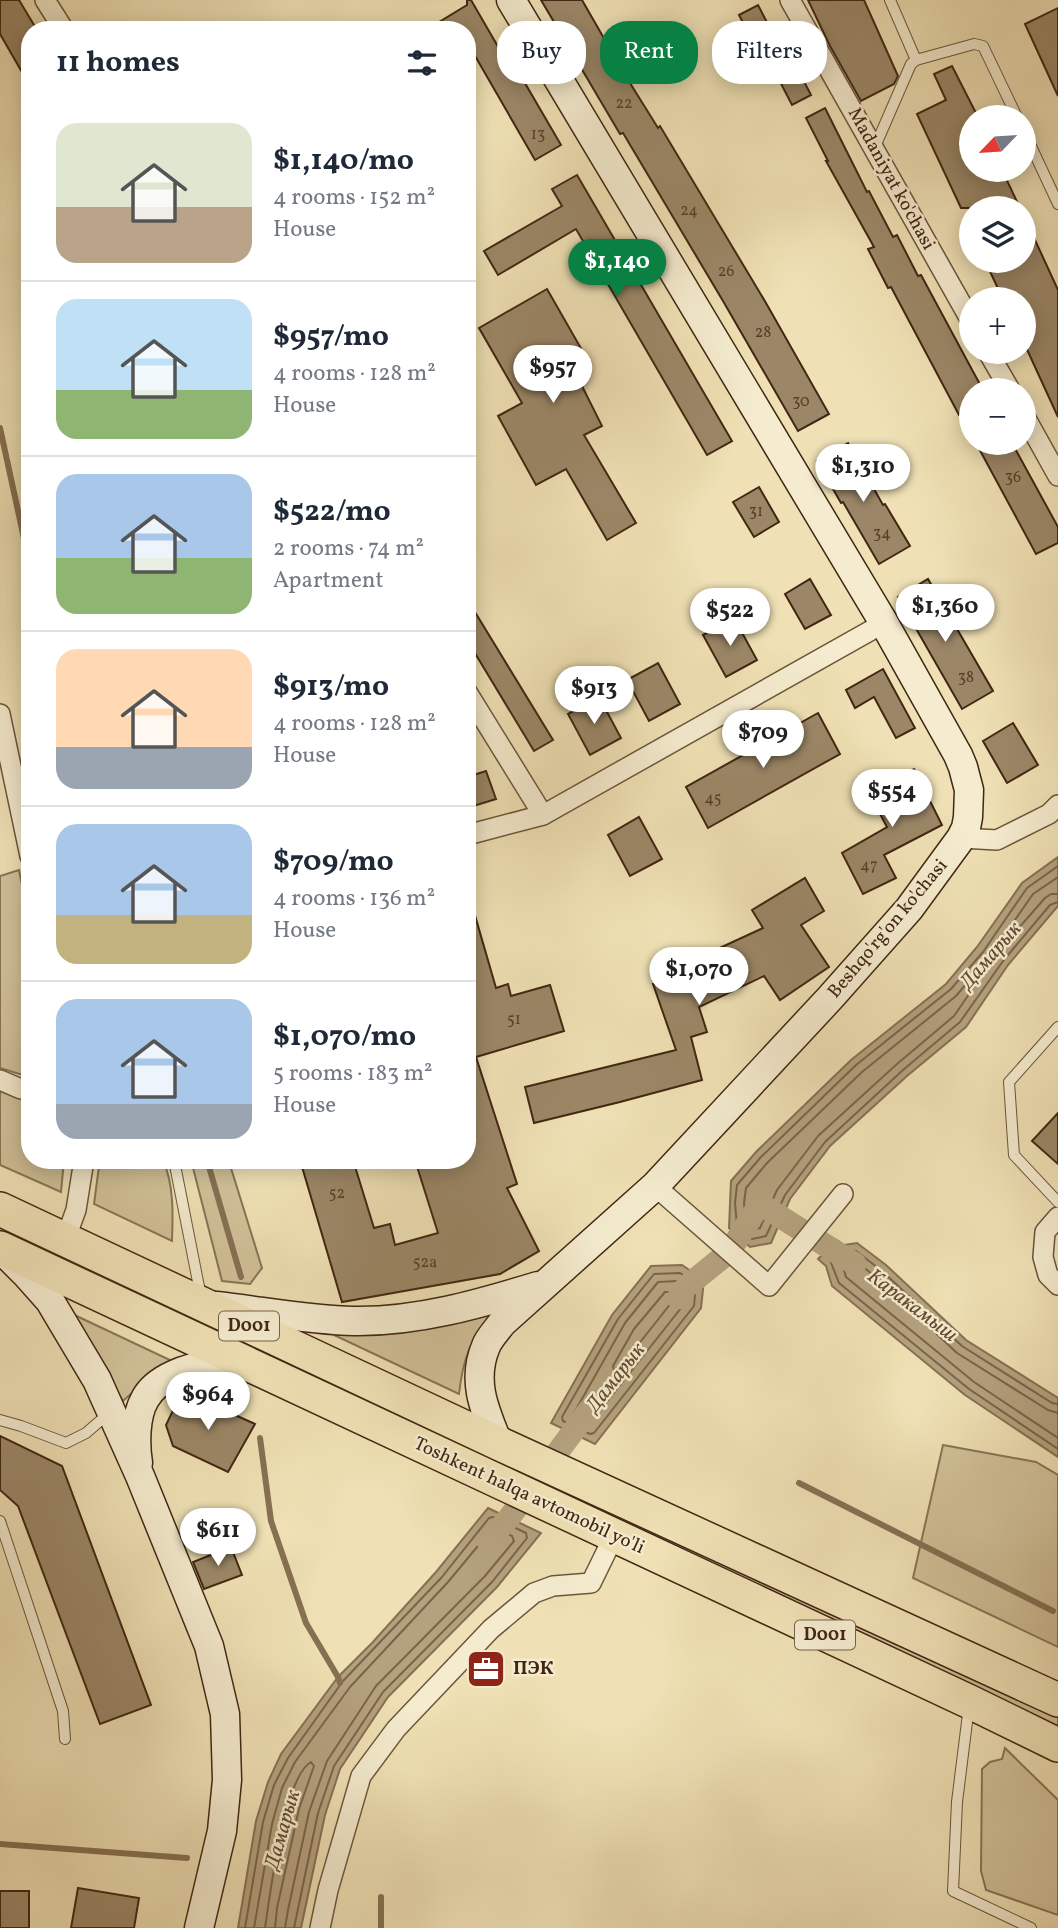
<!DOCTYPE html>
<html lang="en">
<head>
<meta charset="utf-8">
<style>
	body { margin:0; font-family:Vollkorn,serif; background:#f6f6f7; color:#1f2937; height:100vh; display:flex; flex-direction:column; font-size:26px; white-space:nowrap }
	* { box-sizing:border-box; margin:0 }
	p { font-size:23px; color:#747a83 }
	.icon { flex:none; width:38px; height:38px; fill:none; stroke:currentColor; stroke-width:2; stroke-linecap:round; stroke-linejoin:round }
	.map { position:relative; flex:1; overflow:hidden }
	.details { position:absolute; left:21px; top:21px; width:455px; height:1148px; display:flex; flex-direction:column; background:#fff; border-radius:28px; box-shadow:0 4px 18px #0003 }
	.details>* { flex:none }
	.hud { position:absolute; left:497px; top:21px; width:455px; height:63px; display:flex; gap:14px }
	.needle { width:46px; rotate:245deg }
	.controls { position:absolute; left:959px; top:105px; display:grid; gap:14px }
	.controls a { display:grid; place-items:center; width:77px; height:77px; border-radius:50%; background:#fff; box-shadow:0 4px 18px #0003; font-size:35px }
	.price { position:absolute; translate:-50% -60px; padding:0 16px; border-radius:24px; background:#fff; color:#222; font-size:23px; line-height:46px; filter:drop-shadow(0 2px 4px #0008) }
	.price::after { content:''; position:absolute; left:50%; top:42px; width:21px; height:16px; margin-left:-10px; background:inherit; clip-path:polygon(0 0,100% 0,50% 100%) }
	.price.active { background:#0b8043; color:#fff }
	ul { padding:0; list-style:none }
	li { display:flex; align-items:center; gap:21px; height:175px; padding:0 35px }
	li+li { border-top:2px solid #e0e1e3 }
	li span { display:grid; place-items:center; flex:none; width:196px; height:140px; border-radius:21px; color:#555 }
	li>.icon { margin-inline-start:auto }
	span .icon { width:84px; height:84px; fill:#fffc; stroke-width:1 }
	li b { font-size:30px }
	h2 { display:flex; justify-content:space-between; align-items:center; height:84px; padding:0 35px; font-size:30px }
	.tag { padding:0 24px; border-radius:28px; background:#fff; box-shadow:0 4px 18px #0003; font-size:24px; line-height:63px }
	.tag.active { background:#0b8043; color:#fff }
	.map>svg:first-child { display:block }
</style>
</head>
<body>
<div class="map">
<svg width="1058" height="1928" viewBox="0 0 1058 1928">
	<rect width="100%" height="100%" fill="#efe1b5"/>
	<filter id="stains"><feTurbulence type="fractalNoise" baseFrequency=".00286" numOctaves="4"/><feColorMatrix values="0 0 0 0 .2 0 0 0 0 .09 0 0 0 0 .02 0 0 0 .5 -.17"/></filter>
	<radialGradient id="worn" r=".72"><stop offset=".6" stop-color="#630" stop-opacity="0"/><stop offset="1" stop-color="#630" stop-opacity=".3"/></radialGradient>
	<g fill="#d1c199" stroke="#897456" stroke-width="2">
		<path d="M19 870 30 925 29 1077 0 1068V876Z"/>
		<path d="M0 1088 30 1101V1160H64L61 1192 0 1165Z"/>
		<path d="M102 1160H163C174 1185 173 1214 172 1241L94 1204 99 1166Z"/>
		<path d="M191 1160H252L231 1168 262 1268 250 1284 222 1281Z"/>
		<path d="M66 1311 172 1361 135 1390 123 1401Z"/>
		<path d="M490 1315C469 1345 463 1358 459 1394L334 1335 387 1333 441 1326Z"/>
		<path d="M943 1445 1036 1462 1058 1475V1647L913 1578Z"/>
		<path d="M606 1502 1058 1711V1726L601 1513Z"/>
		<path d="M1005 1748 1058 1800V1915L986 1890 981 1871 982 1769 990 1762 1002 1759Z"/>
	</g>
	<g fill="#b4a17e" stroke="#867053" stroke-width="2">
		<path d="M1058 857V906L1008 965 966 1027 907 1076 830 1146 790 1199 771 1243 750 1247 729 1228 731 1181 756 1152 851 1060 946 984 977 947 1022 883Z"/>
		<path d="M837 1240 844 1245 857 1243 886 1265 966 1340 1058 1398V1457L965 1395 832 1286 826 1266 818 1259Z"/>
		<path d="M682 1265 704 1280 701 1308 595 1444 551 1423 612 1315 651 1266Z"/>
		<path d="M488 1508 541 1533 497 1587 388 1697 340 1769 325 1815 301 1928H238L256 1821 268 1782 281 1754 338 1677 372 1643 436 1572Z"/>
	</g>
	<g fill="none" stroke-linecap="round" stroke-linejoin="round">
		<g stroke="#7a6448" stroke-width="2">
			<path d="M1058 866 1027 888 983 952 951 989 856 1065 761 1157 737 1185 735 1203 737 1226 752 1239 766 1236 785 1195 825 1142 903 1070 960 1022 1003 961 1050 905 1058 902"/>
			<path d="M1058 877 1033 894 1010 927 1011 931H1016L1045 898 1051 894H1058"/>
			<path d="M972 977H976L978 981 954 1016 897 1064 818 1136 777 1190 760 1228 754 1229 746 1222 744 1203 746 1188 767 1163 862 1072 956 996Z"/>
			<path d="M680 1273 696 1284 694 1306 594 1433 590 1434 563 1421 562 1417 618 1319 654 1274Z"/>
			<path d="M677 1281 687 1288 685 1303 591 1422 588 1423 575 1417 574 1413 625 1323 658 1282Z"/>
			<path d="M665 1292H674L675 1298 619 1369 614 1370 613 1366 634 1329Z"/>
			<path d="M1058 1404 1052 1403 962 1346 882 1271 856 1251 844 1252 837 1250 830 1257V1260L839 1283 969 1389 1058 1449"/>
			<path d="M1058 1413 1048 1410 957 1353 876 1277 854 1260 842 1263 846 1277 974 1382 1058 1438"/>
			<path d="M245 1928 263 1822 274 1785 288 1758 343 1681 442 1577 489 1518 493 1517 526 1533 527 1538 492 1582 383 1692 334 1766 318 1813 294 1928"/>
			<path d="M254 1928 272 1824 282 1788 295 1762 350 1687 448 1582 492 1529 495 1528 512 1536 514 1541 485 1576 376 1686 327 1761 309 1812 288 1910 285 1928"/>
			<path d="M265 1928C270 1895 284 1777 311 1762L314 1766 299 1809 277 1908 275 1928"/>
		</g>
		<g stroke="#867053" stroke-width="6">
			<path d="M0 428 30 566"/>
			<path d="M207 1160 241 1277"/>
			<path d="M260 1438 271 1521 306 1623 338 1677 340 1683"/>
			<path d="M799 1483 1053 1611"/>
			<path d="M0 1844 187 1858"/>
			<path d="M381 1928V1897"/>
		</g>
		<g stroke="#b4a17e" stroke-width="23">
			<path d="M760 1204 855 1264"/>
			<path d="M678 1298 686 1287 729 1252 754 1213"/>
			<path d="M488 1541 509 1518 589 1410"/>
		</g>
	</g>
	<g fill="#9b8767" stroke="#412612" stroke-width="2">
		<path d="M0 0H19L37 30H30V86L0 34Z"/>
		<path d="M467 0H471L504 57 508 54 561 145 535 160 467 42V30H426L467 5Z"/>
		<path d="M541 0H582L625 75 658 128 660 126 766 303 829 414 798 431 723 301 623 133 620 134Z"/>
		<path d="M808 0H864L898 76 894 84 861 101 830 46Z"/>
		<path d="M758 5 774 36 755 46 739 15Z"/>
		<path d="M1058 8V96L1025 24Z"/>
		<path d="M795 64 811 95 792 105 776 74Z"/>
		<path d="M952 66 978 117H971V170H1002L1020 208H961L917 114 946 100 934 74Z"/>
		<path d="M825 108 867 192 869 191 893 237 897 235 918 276 921 275 983 390H971V409L959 415 891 287 888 288 868 249 874 247 826 161H828L806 118Z"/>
		<path d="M577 175 732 441 707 455 576 229 498 275 484 251 562 206 552 189Z"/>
		<path d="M1024 216 1058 290V417L1024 343V299H1003L985 261H1024Z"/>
		<path d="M547 289 587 359 573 368 602 426 584 435 636 523 607 540 566 469 536 485 498 416 522 403 479 328Z"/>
		<path d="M848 443 883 505 885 504 910 546 879 564 843 502 841 503 817 461Z"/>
		<path d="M976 443H1012L1058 527V543L1036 554Z"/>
		<path d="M759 487 779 522 754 537 733 502Z"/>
		<path d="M810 579 831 615 805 629 785 594Z"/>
		<path d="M928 579 993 691 962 709 898 597Z"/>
		<path d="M467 599 553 740 534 751 467 640Z"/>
		<path d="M734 618 757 660 726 677 703 635Z"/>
		<path d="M658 663 680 704 649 721 627 680Z"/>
		<path d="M883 669 915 728 896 738 874 697 855 708 846 690Z"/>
		<path d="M599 697 621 738 590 755 568 714Z"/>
		<path d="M818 713 840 754 708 828 686 787Z"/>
		<path d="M1013 723 1038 765 1007 783 983 741Z"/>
		<path d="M914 769 942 825 884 855 896 878 863 894 842 853 887 827 869 793Z"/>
		<path d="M486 771 496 799 467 808V777Z"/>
		<path d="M639 817 662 859 630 876 608 835Z"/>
		<path d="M805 878 824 911 801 925 829 967 780 1000 764 976 699 1007 707 1032 691 1037 702 1080 620 1102 534 1123 525 1087 676 1050 653 984 703 968 698 958 763 928 752 910Z"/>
		<path d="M472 905 496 988 508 984 511 996 550 985 564 1031 476 1057 517 1184 507 1188 539 1251 500 1274 342 1302 300 1160H353L374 1228 390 1224 395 1245 438 1233 415 1160H467V906Z"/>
		<path d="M1058 1113V1164L1032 1141Z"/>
		<path d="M186 1393 255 1424 228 1472 173 1446 166 1425 177 1402Z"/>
		<path d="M0 1436 62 1466 151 1705 100 1724 18 1506 0 1490Z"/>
		<path d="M231 1547 242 1575 204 1589 193 1562Z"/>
		<path d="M78 1888 139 1898 134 1928H71Z"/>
		<rect x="0" y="1891" width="29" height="37"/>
	</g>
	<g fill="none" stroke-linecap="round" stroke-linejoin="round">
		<g stroke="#6c553b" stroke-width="12">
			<g id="service">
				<path d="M890 0 916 60"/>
				<path d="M1024 131 1058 204"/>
				<path d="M874 149 911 64 916 60 974 44 983 46 1017 117"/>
				<path d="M1058 1027 1009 1082 1014 1155 1058 1202"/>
				<path d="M174 1160 201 1297"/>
				<path d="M0 1420 21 1426 66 1443 86 1433 108 1414"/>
				<path d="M0 1521 63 1711 65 1739"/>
				<path d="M969 1706 957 1802 953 1891 1031 1928"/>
			</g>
		</g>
		<g stroke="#6c553b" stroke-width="22">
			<g id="minor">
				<path d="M45 0 64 30"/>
				<path d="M790 0 971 321"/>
				<path d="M988 352 1010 390"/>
				<path d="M1024 415 1058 476"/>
				<path d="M467 692 543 815"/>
				<path d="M0 714 30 856"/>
				<path d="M467 835 543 815 884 623"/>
				<path d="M961 838 997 840 1049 814 1058 805"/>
				<path d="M0 1080 21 1089H30"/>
				<path d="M655 1186 769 1286 843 1194"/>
				<path d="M1058 1217 1045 1232 1043 1257 1048 1275 1058 1285"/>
				<path d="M65 1240 76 1210 84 1160"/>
				<path d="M320 1928 328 1890 361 1776 396 1729 491 1629 534 1593 553 1586 591 1583 614 1536"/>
			</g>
		</g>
		<g stroke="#412612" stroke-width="31">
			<g id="secondary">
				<path d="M7 1255 26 1274 50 1301 97 1380 140 1476 209 1646 225 1714 227 1780 222 1831 199 1928"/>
				<path d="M216 1306C262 1311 308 1320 354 1321 417 1322 479 1304 538 1286"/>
				<path d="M498 1443C485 1411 471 1381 486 1346 489 1338 497 1330 502 1323L655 1186 830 998 909 909 961 838 966 828 968 817 969 790 963 767 958 755 884 623 511 0"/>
				<path d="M138 1463C135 1444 135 1416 145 1399 156 1378 188 1367 211 1365 223 1364 236 1366 249 1366"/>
			</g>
		</g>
		<g stroke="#412612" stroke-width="36">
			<g id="trunk">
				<path d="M0 1209 498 1443 1058 1700"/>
				<path d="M0 1248 970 1702 1058 1745"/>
			</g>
		</g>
		<use href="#service" stroke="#f5eccf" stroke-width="10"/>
		<use href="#minor" stroke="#f5eccf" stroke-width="19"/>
		<use href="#secondary" stroke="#f5eccf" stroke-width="28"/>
		<use href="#trunk" stroke="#efe1b5" stroke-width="33"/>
	</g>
	<defs>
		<g id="office-square" transform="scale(2.0125)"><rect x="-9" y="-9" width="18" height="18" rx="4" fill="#8f2418" stroke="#f5eccf"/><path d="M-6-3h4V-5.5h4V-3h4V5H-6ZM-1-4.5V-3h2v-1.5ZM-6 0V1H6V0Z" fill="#fff"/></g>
	</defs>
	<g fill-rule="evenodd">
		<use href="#office-square" x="486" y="1669"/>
	</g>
	<g text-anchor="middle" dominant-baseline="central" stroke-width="5" stroke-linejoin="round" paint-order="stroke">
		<g font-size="16" fill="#583e27">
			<text x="624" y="104">22</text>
			<text x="538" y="135">13</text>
			<text x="689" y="211">24</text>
			<text x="726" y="272">26</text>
			<text x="763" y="333">28</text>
			<text x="801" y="402">30</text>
			<text x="1013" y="478">36</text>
			<text x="756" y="512">31</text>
			<text x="882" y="534">34</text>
			<text x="966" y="678">38</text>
			<text x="713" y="799">45</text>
			<text x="869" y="866">47</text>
			<text x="514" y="1020">51</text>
			<text x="337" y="1194">52</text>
			<text x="425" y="1263">52a</text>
		</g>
		<g fill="#f5eccf" stroke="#77614b" stroke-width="2">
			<rect x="219" y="1311.5" width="60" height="29" rx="5"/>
			<rect x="795" y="1620.5" width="60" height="29" rx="5"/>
		</g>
		<g font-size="18" font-weight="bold" fill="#412612">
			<text x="249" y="1326">D001</text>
			<text x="825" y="1635">D001</text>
		</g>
		<g font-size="19" fill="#412612" stroke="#f5eccf">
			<text transform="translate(891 179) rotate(61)">Madaniyat ko'chasi</text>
			<text transform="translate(888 929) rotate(-50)">Beshqo'rg'on ko'chasi</text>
			<text transform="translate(529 1496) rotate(25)">Toshkent halqa avtomobil yo'li</text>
		</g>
		<g font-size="19" font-weight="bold" fill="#412612" stroke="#f5eccf" text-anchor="start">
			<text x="513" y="1669">ПЭК</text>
		</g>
		<g font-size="21" font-style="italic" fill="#644b32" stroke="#f5eccf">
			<text transform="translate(991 956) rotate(-49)">Дамарык</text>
			<text transform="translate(912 1306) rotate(37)">Каракамыш</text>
			<text transform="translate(616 1378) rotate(-52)">Дамарык</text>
			<text transform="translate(283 1830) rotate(-74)">Дамарык</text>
		</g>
	</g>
	<rect width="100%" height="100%" filter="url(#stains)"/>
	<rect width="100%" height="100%" fill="url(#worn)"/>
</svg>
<div class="controls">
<a><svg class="needle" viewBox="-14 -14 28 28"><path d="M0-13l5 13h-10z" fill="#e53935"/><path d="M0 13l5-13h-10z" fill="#747a83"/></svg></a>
<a><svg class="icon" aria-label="layers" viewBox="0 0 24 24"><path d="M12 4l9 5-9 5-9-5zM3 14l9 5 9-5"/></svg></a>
<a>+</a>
<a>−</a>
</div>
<b class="price active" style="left:617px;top:299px">$1,140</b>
<b class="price" style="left:553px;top:405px">$957</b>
<b class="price" style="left:863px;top:504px">$1,310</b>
<b class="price" style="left:945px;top:644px">$1,360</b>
<b class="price" style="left:730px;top:648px">$522</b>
<b class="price" style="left:594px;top:726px">$913</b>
<b class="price" style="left:763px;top:770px">$709</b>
<b class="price" style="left:892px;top:829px">$554</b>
<b class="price" style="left:699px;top:1007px">$1,070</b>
<b class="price" style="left:208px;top:1432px">$964</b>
<b class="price" style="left:218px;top:1568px">$611</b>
<div class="hud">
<a class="tag">Buy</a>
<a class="tag active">Rent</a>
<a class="tag">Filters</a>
</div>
<section class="details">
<h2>11 homes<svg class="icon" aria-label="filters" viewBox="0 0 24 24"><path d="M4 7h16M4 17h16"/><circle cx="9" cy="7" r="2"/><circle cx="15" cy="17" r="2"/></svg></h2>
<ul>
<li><span style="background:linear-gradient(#dfe7d0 60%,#b9a48a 0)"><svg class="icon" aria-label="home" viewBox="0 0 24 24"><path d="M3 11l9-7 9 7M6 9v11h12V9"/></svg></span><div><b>$1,140/mo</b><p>4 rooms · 152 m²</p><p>House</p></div></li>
<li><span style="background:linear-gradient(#bfe0f5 65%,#8fb573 0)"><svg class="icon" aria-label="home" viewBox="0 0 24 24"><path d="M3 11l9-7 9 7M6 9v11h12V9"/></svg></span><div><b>$957/mo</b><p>4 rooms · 128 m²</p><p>House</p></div></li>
<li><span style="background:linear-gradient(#a9c7e8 60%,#8fb573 0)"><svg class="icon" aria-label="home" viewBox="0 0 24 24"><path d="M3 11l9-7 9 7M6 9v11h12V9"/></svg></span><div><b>$522/mo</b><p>2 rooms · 74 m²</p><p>Apartment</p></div></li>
<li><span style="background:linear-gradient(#ffd9b3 70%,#9aa5b1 0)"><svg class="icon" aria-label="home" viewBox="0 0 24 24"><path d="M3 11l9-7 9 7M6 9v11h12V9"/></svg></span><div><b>$913/mo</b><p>4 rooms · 128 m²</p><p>House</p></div></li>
<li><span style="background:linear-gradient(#a9c7e8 65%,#c2b280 0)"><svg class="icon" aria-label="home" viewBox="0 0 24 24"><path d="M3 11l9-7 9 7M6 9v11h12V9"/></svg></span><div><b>$709/mo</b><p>4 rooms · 136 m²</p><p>House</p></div></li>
<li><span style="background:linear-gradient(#a9c7e8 75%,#9aa5b1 0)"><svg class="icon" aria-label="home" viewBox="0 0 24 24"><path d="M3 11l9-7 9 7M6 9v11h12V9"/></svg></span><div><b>$1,070/mo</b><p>5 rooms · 183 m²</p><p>House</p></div></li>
</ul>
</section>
</div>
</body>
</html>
